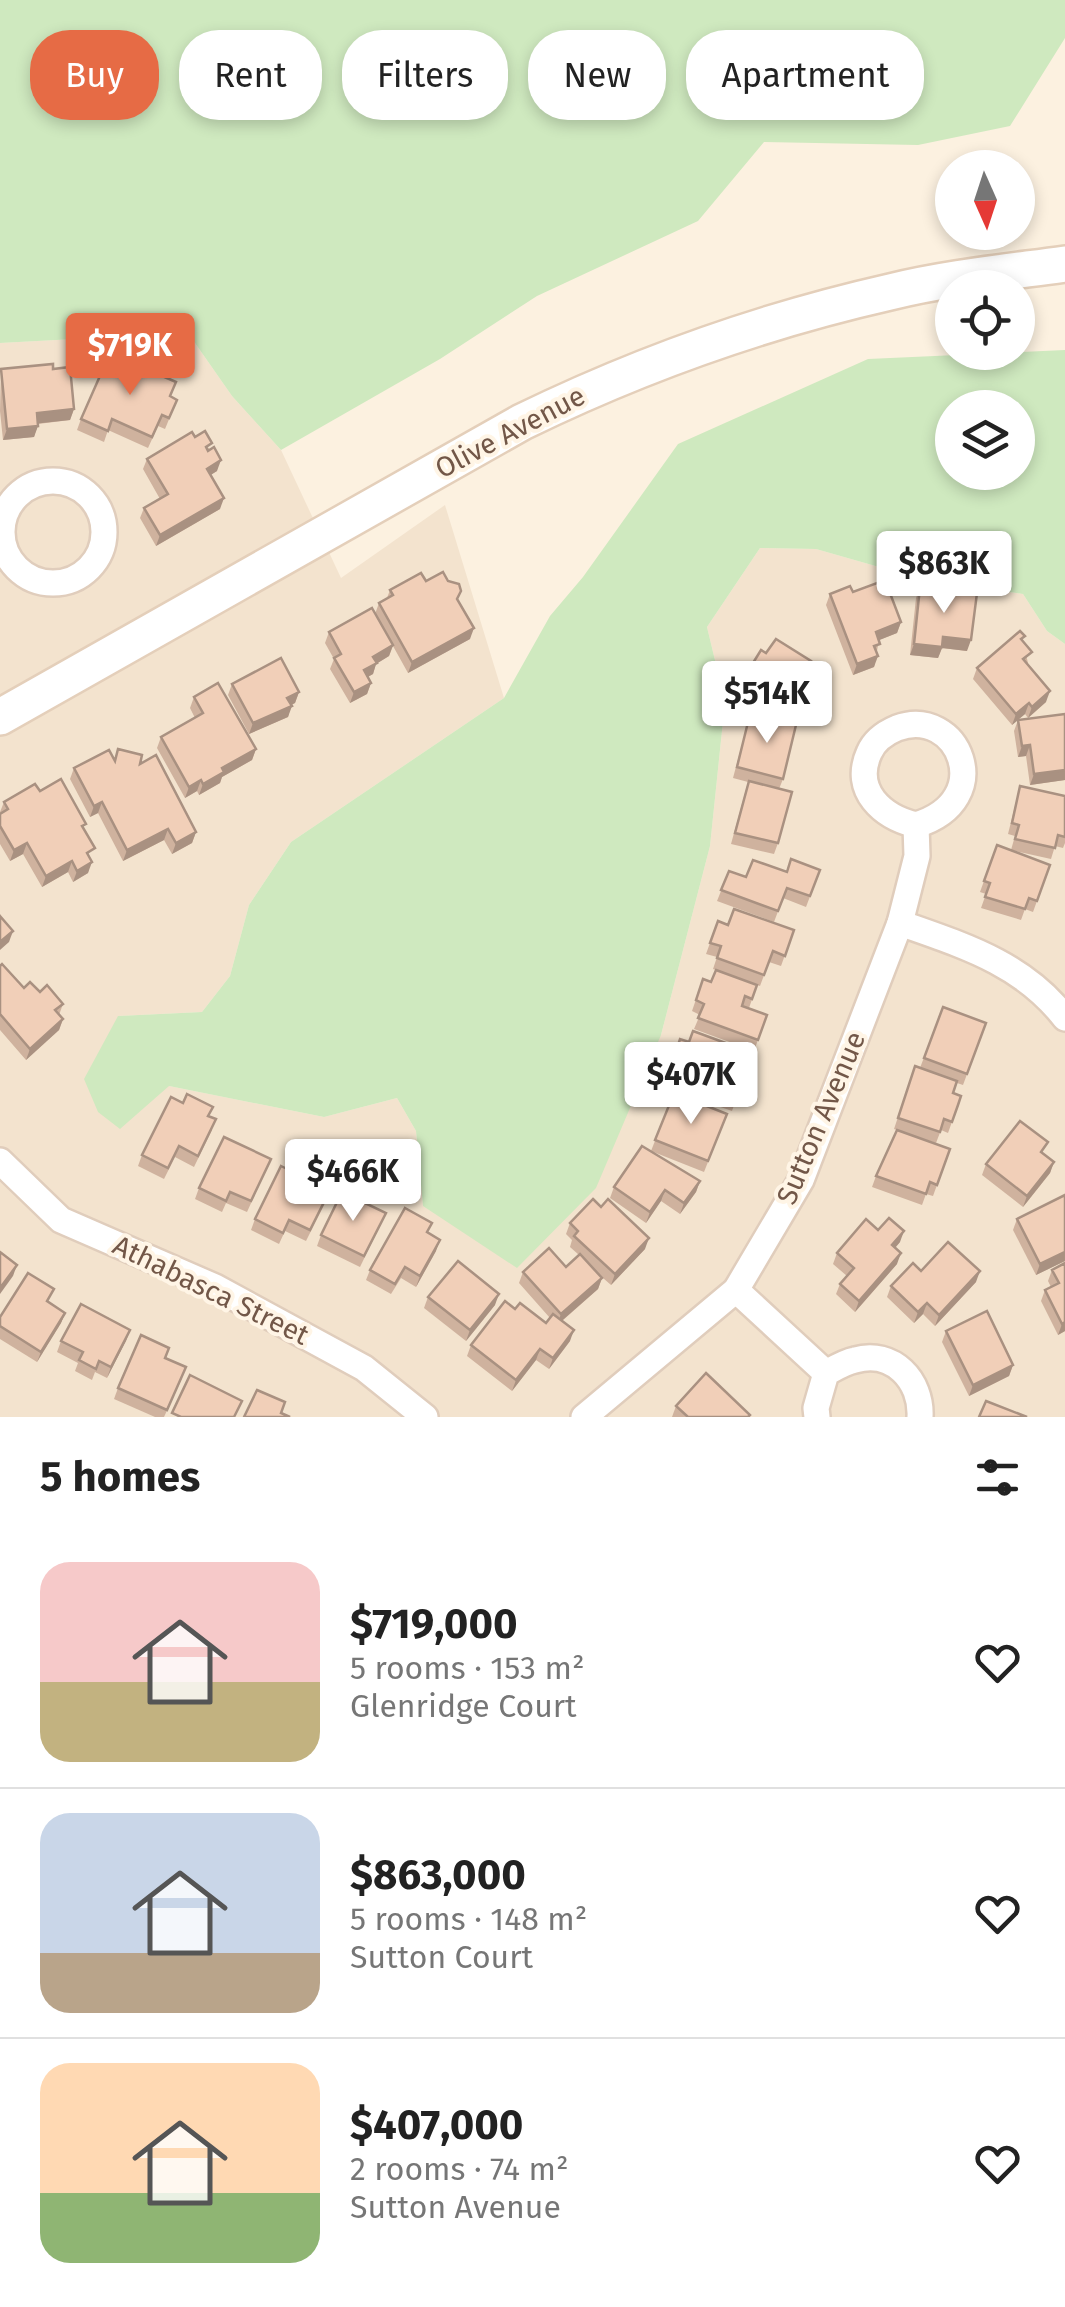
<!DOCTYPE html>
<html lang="en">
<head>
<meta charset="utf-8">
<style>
	body { margin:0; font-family:"Fira Sans",sans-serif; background:#f6f6f6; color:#222; height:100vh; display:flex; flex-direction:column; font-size:38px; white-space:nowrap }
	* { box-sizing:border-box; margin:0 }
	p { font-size:32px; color:#767676 }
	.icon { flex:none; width:55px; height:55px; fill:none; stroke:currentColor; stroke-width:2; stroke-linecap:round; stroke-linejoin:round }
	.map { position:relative; height:1417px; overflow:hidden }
	.side { display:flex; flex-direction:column; background:#fff; flex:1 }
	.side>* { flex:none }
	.guide { position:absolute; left:30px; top:30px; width:1005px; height:90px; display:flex; gap:20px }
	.needle { width:65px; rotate:177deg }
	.fabs { position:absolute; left:935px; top:150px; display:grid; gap:20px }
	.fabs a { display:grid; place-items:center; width:100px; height:100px; border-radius:50%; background:#fff; box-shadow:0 5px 15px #0003; font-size:50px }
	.price { position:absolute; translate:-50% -85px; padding:0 22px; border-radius:10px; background:#fff; color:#222; font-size:32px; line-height:65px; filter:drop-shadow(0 2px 5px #0008) }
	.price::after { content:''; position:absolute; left:50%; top:60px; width:30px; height:22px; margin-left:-15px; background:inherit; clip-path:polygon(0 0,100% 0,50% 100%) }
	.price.selected { background:#e66b45; color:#fff }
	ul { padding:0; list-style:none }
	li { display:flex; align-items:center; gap:30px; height:250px; padding:0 40px }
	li+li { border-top:2px solid #e0e0e0 }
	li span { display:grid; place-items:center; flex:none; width:280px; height:200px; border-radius:30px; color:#555 }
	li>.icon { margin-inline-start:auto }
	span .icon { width:120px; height:120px; fill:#fffc; stroke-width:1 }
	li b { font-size:42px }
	h2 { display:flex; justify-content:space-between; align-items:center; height:120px; padding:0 40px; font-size:42px }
	.pill { padding:0 35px; border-radius:40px; background:#fff; box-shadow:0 5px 15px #0003; font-size:35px; line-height:90px }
	.pill.selected { background:#e66b45; color:#fff }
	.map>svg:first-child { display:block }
</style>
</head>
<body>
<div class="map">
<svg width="1065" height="1417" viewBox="0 0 1065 1417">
	<rect width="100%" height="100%" fill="#fcf1e0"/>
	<path fill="#f3e3ce" d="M188 333 232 396 281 450 341 578 445 505 504 698 291 842 249 905 230 976 202 1012 118 1016 169 1086 324 1117 397 1098 416 1131 423 1206 661 1035 710 846 725 702 707 627 760 548 816 549 921 579 1023 594 1047 631 1065 644V1417H0V343Z"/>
	<g fill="#cfe9bf" fill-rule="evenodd">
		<path d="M0 0H1065V38L1010 126 918 145 764 142 698 221 537 296 440 359 281 450 232 396 188 333 0 343Z"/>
		<path d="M1065 350V644L1047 631 1023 594 921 579 816 549 760 548 707 627 725 702 710 846 661 1035 596 1188 517 1268 423 1206 416 1131 397 1098 324 1117 169 1086 120 1129 98 1112 84 1079 118 1016 202 1012 230 976 249 905 291 842 504 698 550 616 583 577 678 444 868 359ZM952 408H1018V472H952Z"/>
	</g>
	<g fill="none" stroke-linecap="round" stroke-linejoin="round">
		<g stroke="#e0cdbc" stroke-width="30">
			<g id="minor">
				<circle cx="53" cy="532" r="51"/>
				<path d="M900 923C962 945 1023 963 1065 1018"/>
				<path d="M0 1161 61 1220 215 1287 364 1368 425 1417"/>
				<path d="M736 1290 826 1373"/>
				<path d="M584 1417 736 1290 801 1180 900 923 917 856 916 825C999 800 958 705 897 728 885 733 874 741 869 753 852 791 883 817 916 825"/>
				<path d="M817 1417 816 1408 826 1373C835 1368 845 1362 855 1360 893 1349 922 1381 920 1417"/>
			</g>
		</g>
		<g stroke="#e4cfba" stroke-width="40">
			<path id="secondary" d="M0 717 522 422C641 364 762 321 890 292 947 278 1007 272 1065 264"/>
		</g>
		<use href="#minor" stroke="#fff" stroke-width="25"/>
		<use href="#secondary" stroke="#fff" stroke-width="35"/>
	</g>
	<g fill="#cfb29e">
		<path d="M1 369H53L74 409 70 420 38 424 34 437 3 440 0 411Z"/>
		<path d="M170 397 177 400 165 429 158 426 148 448 108 430 104 442 77 430 81 419Z"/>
		<path d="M195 437 210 449 217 471 210 475 220 509 156 546 140 518 144 508 160 499 143 469 147 459Z"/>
		<path d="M426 581 458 600 470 639 408 673 393 646 389 656 376 664 373 674 368 677 371 683 367 694 350 703 330 669 334 659 325 643 329 632 375 614 379 603 387 598 390 590Z"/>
		<path d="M920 587 967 651 942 648 938 658 910 655 916 598Z"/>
		<path d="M853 592 901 622 897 633 879 640 874 667 853 675 826 605 830 594Z"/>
		<path d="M1023 642 1028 663 1026 664 1046 702 1028 718 1025 714 1012 725 973 679 977 668Z"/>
		<path d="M753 663 807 672 805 675 815 682 811 693 792 724 783 779 779 789 778 843 774 854 731 844 748 782 733 778 750 714 788 723 743 694 751 676 749 674Z"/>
		<path d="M232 684 299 692 295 703 291 705 288 717 249 734 228 695Z"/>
		<path d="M194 697 256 749 252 760 222 777 220 783 199 795 197 791 185 798 157 748 161 737 195 718 190 708Z"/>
		<path d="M1065 714V780L1030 785 1026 756 1018 757 1014 731 1018 720Z"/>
		<path d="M118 749 140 764 196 832 192 843 172 854 164 840 123 861 98 813 90 817 70 779 74 768 114 760Z"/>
		<path d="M1020 786 1065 796V843L1063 848 1055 846 1051 859 1011 850 1015 836 1008 834Z"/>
		<path d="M40 791 84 829 90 860 88 873 73 882 68 872 42 887 23 854 10 861 0 844V812L4 802Z"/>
		<path d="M997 845 1050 865 1033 912 1025 909 1021 920 981 908 986 894 980 892Z"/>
		<path d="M820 870 806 907 783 898 774 922 717 901 729 871 746 877Z"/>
		<path d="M718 921 728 925 794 930 781 966 769 962 760 986 738 978 757 985 749 1008 767 1015 754 1051 694 1029 700 1015 692 1011 703 979 711 982 716 970 713 969 717 957 706 954Z"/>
		<path d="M0 966 24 988 40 992 63 1004 59 1015 63 1019 59 1030 26 1060 0 1030Z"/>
		<path d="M943 1007 986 1023 963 1085 957 1083 953 1093 958 1105 948 1133 941 1130 936 1143 894 1129 915 1066 920 1068Z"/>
		<path d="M680 1039 734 1069 745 1074 732 1111 672 1090 676 1077 668 1074Z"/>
		<path d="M674 1093 727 1114 704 1172 651 1151Z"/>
		<path d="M209 1116 212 1130 194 1167 175 1157 164 1179 138 1166 142 1155Z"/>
		<path d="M950 1149 933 1196 926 1194 922 1205 872 1187 876 1176Z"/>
		<path d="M1043 1154 1054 1162 1050 1173 1023 1207 982 1175 986 1164Z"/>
		<path d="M271 1159 247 1212 226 1203 222 1212 195 1199 199 1188Z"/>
		<path d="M700 1181 696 1192 680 1214 661 1201 646 1223 610 1198 614 1187Z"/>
		<path d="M1065 1195V1261L1036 1275 1013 1230 1017 1219Z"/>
		<path d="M326 1201 306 1241 285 1231 279 1244 251 1230 255 1219Z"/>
		<path d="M601 1207 645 1249 611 1285 595 1271 602 1278 598 1289 562 1321 570 1341 549 1369 536 1360 512 1391 467 1356 471 1345 515 1309 546 1323 550 1318 519 1283 523 1272 566 1267 579 1255 570 1247 572 1240 566 1234 570 1223Z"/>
		<path d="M386 1213 360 1267 317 1246 321 1235Z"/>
		<path d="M878 1230 900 1242 895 1248 897 1264 855 1312 836 1294 840 1284 847 1276 833 1264 837 1253Z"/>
		<path d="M429 1233 436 1251 416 1287 401 1278 391 1294 366 1280 370 1270Z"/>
		<path d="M1065 1263V1331L1058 1335 1041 1301 1045 1290 1051 1287 1048 1281 1052 1270Z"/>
		<path d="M921 1271 976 1282 935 1326 923 1314 914 1323 887 1297 891 1286Z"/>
		<path d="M428 1297 495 1305 466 1341 424 1308Z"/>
		<path d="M49 1302 65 1313 61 1323 37 1362 0 1339V1317Z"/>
		<path d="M130 1330 107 1378 95 1372 92 1380 75 1371 78 1363 57 1352 61 1341Z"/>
		<path d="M946 1331 1013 1365 1009 1376 969 1396 942 1342Z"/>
		<path d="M165 1358 182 1378 164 1417H155L114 1399 118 1388Z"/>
		<path d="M676 1406 749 1417H672Z"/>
	</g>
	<g fill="#a99181">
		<path d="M74 409 70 420 33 424 37 413Z"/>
		<path d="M38 426 34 437 3 440 7 429Z"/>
		<path d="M221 460 217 471 203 480 207 469Z"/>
		<path d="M224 498 220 509 156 546 160 535Z"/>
		<path d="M901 622 897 633 872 643 876 632Z"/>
		<path d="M474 628 470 639 408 673 412 662Z"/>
		<path d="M943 637 971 640 967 651 942 648 938 658 910 655 914 644Z"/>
		<path d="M393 645 389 656 376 664 373 674 360 681 364 670 373 657Z"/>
		<path d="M878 656 874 667 853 675 857 664Z"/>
		<path d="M815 682 811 693 791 725 795 714Z"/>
		<path d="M371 683 367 694 350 703 354 692Z"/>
		<path d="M1050 691 1046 702 1028 718 1032 707Z"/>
		<path d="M299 692 295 703 283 709 287 698Z"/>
		<path d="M1029 703 1025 714 1012 725 1016 714Z"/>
		<path d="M292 706 288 717 249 734 253 723Z"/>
		<path d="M1030 745 1026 756 1018 757 1022 746Z"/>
		<path d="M256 749 252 760 222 777 220 783 199 795 203 784 222 768Z"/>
		<path d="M1065 770V780L1030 785 1034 774Z"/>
		<path d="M201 780 197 791 185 798 189 787Z"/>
		<path d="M102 802 98 813 90 817 94 806Z"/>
		<path d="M168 829 164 840 123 861 127 850Z"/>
		<path d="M196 832 192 843 172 854 176 843Z"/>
		<path d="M27 843 23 854 10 861 14 850Z"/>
		<path d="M72 861 68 872 42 887 46 876Z"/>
		<path d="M92 862 88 873 73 882 77 871Z"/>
		<path d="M13 931 9 942 0 950V942Z"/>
		<path d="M63 1019 59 1030 26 1060 30 1049Z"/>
		<path d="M1054 1162 1050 1173 1023 1207 1027 1196Z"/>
		<path d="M700 1181 696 1192 680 1214 684 1203Z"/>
		<path d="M665 1190 661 1201 646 1223 650 1212Z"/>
		<path d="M904 1231 900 1242 888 1256 892 1245Z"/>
		<path d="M649 1238 645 1249 611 1285 615 1274Z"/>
		<path d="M440 1240 436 1251 416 1287 420 1276Z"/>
		<path d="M1065 1252V1261L1036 1275 1040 1264Z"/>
		<path d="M901 1253 897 1264 855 1312 859 1301Z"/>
		<path d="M17 1265 13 1276 0 1294V1288Z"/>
		<path d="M980 1271 976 1282 935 1326 939 1315Z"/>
		<path d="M602 1278 598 1289 557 1325 561 1314Z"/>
		<path d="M499 1294 495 1305 466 1341 470 1330Z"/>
		<path d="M927 1303 923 1314 914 1323 918 1312Z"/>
		<path d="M65 1313 61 1323 37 1362 41 1352Z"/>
		<path d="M1065 1322V1331L1058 1335 1062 1324Z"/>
		<path d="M130 1330 126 1341 107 1378 111 1367Z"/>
		<path d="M574 1330 570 1341 549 1369 553 1358Z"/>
		<path d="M540 1349 536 1360 512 1391 516 1380Z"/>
		<path d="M1013 1365 1009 1376 969 1396 973 1385Z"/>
	</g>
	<g fill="#f1cfb8" stroke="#a99181" stroke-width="2.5">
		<path d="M123 359 176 382 170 396 177 400 169 418 162 415 152 437 112 419 108 431 81 419 107 360 120 366Z"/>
		<path d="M53 364V369L70 367 74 409 37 413 38 426 7 429 1 369Z"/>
		<path d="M205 431 212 443 206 447 208 451 214 447 221 460 207 469 224 498 160 535 144 508 168 494 147 459 192 432 195 437Z"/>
		<path d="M443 572 448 581 459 584 461 591 457 599 474 628 412 662 379 603 393 595 390 590 421 573 426 581Z"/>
		<path d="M885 580 901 622 876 632 880 644 874 646 878 656 857 664 830 594 850 586 853 592Z"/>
		<path d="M920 587 977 593 971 640 943 637 942 647 914 644Z"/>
		<path d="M372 608 393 645 373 657 377 663 364 670 371 683 354 692 334 658 341 654 329 632Z"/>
		<path d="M1020 631 1025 636 1021 639 1032 652 1023 659 1050 691 1032 707 1029 703 1016 714 977 668Z"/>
		<path d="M776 639 811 661 803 674 815 682 795 714 747 684 757 666 753 663 761 650 766 653Z"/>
		<path d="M281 658 299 692 287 698 292 706 253 723 232 684Z"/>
		<path d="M218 683 256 749 222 768 224 772 203 784 201 780 189 787 161 737 203 713 194 697Z"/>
		<path d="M750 714 796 725 783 779 737 767Z"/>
		<path d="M1065 714V770L1034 774 1030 745 1022 746 1018 720Z"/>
		<path d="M118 749 142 755 140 764 156 755 196 832 176 843 168 829 127 850 102 802 94 806 74 768 109 750 115 761Z"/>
		<path d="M61 779 86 824 82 826 95 848 87 853 92 862 77 871 72 861 46 876 27 843 14 850 0 826V814L8 809 4 802 35 784 40 791Z"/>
		<path d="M749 781 792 792 778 843 735 833Z"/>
		<path d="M1020 786 1065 796V837L1058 835 1055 848 1015 839 1019 825 1012 823Z"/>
		<path d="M997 845 1050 865 1037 901 1029 898 1025 909 985 897 990 883 984 881Z"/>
		<path d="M791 859 820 870 810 896 787 888 778 911 721 890 729 871 746 877 753 860 787 872Z"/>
		<path d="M734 909 794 930 785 956 773 951 764 975 717 958 721 946 710 943 718 921 728 925Z"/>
		<path d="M0 916 13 931 0 942Z"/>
		<path d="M2 964 24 988 30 982 40 992 47 985 63 1004 55 1010 63 1019 30 1049 0 1014V966Z"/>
		<path d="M716 970 757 985 752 999 745 996 742 1006 767 1015 758 1040 698 1018 704 1004 696 1000 703 979 711 982Z"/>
		<path d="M943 1007 986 1023 967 1074 924 1058Z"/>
		<path d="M693 1031 742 1049 734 1069 745 1074 736 1100 676 1079 680 1066 672 1063 680 1039 689 1042Z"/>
		<path d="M915 1066 957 1081 953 1093 961 1096 958 1105 952 1122 944 1119 940 1132 898 1118Z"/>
		<path d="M674 1093 727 1114 708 1161 655 1140Z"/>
		<path d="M187 1094 213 1107 208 1116 216 1119 198 1156 179 1146 168 1168 142 1155 171 1097 183 1103Z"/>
		<path d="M1020 1121 1048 1142 1041 1152 1054 1162 1027 1196 986 1164Z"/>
		<path d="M897 1130 950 1149 937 1185 930 1182 926 1194 876 1176Z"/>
		<path d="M224 1137 271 1159 251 1201 230 1192 226 1201 199 1188Z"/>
		<path d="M642 1146 700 1181 684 1203 665 1190 650 1212 614 1187Z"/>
		<path d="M281 1166 330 1190 310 1230 289 1220 283 1233 255 1219Z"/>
		<path d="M342 1192 386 1213 364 1256 321 1235Z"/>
		<path d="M1065 1195V1252L1040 1264 1017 1219Z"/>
		<path d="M593 1199 601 1207 608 1199 649 1238 615 1274 574 1236 578 1231 570 1223Z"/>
		<path d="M405 1208 432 1223 427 1232 440 1240 420 1276 405 1267 395 1284 370 1270Z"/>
		<path d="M889 1218 904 1231 892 1245 901 1253 859 1301 840 1284 854 1268 837 1253 866 1219 878 1230Z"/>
		<path d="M948 1242 980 1271 939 1315 927 1303 918 1312 891 1286 913 1263 921 1271Z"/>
		<path d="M549 1248 566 1267 580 1254 602 1278 561 1314 523 1272Z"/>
		<path d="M0 1252 17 1265 0 1288Z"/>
		<path d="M458 1261 499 1294 470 1330 428 1297Z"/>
		<path d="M1065 1263V1322L1062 1324 1045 1290 1059 1283 1052 1270Z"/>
		<path d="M28 1273 54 1289 47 1301 65 1313 41 1352 0 1326V1317Z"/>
		<path d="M505 1301 515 1309 520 1303 546 1323 553 1314 574 1330 553 1358 540 1349 516 1380 471 1345Z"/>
		<path d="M81 1304 130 1330 111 1367 99 1361 96 1369 79 1360 83 1352 61 1341Z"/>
		<path d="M987 1311 1013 1365 973 1385 946 1331Z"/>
		<path d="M141 1335 169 1348 165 1358 186 1367 167 1410 118 1388Z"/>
		<path d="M706 1373 750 1415 748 1417H688L676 1406Z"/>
		<path d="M190 1375 242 1401 234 1417H181L172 1413Z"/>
		<path d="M257 1390 285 1402 281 1413 290 1417H244Z"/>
		<path d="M986 1401 1027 1417H979Z"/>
	</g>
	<g text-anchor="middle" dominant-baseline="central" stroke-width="8" stroke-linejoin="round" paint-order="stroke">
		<g font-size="28" fill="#725748" stroke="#fff5e6">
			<text transform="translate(510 432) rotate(-28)">Olive Avenue</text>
			<text transform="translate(821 1118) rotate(-67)">Sutton Avenue</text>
			<text transform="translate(211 1290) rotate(26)">Athabasca Street</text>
		</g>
	</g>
</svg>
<div class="fabs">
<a><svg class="needle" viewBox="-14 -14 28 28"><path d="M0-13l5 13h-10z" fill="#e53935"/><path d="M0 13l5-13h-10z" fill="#767676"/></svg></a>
<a><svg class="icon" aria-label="locate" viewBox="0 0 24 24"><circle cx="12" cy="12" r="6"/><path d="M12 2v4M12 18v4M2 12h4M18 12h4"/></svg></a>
<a><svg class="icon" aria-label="layers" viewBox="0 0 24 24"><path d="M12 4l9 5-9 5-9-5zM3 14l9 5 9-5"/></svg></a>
</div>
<b class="price selected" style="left:130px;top:398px">$719K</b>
<b class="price" style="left:944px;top:616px">$863K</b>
<b class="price" style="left:767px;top:746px">$514K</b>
<b class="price" style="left:691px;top:1127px">$407K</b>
<b class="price" style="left:353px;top:1224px">$466K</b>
<div class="guide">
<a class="pill selected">Buy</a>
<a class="pill">Rent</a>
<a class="pill">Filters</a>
<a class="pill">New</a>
<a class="pill">Apartment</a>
</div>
</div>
<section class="side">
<h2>5 homes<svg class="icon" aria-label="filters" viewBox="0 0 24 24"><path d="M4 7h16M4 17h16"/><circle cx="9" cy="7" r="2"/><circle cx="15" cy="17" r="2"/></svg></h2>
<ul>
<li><span style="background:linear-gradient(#f6c9c9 60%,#c2b280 0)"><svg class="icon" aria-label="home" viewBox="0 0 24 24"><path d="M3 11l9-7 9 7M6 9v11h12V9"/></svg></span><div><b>$719,000</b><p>5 rooms · 153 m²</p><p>Glenridge Court</p></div><svg class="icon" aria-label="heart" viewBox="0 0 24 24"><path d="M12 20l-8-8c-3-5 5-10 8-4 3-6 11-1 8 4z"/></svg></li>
<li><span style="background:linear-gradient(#c9d6e8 70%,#b9a48a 0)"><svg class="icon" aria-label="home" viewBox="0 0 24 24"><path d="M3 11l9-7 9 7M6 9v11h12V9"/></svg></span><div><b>$863,000</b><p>5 rooms · 148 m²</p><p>Sutton Court</p></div><svg class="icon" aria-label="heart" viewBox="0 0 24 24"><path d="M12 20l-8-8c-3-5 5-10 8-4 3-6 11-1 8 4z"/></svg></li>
<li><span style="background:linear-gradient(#ffd9b3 65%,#8fb573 0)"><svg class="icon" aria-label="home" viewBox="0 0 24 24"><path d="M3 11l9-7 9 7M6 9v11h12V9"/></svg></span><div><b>$407,000</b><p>2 rooms · 74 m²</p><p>Sutton Avenue</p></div><svg class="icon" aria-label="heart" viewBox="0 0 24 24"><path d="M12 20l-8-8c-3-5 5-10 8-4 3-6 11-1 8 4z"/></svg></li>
</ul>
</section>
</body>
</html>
